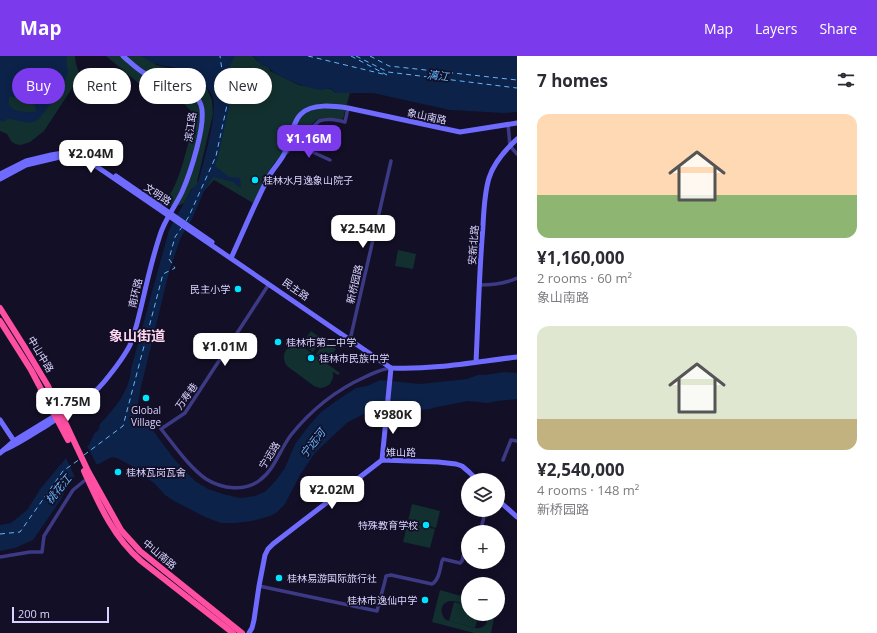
<!DOCTYPE html>
<html lang="en">
<head>
<meta charset="utf-8">
<style>
	body { margin:0; font-family:"Open Sans","Noto Sans SC",sans-serif; background:#f2f2f3; color:#2b2b33; height:100vh; display:flex; flex-direction:column; font-size:15px; white-space:nowrap }
	* { box-sizing:border-box; margin:0 }
	p { font-size:13px; color:#7c7c81 }
	.icon { flex:none; width:22px; height:22px; fill:none; stroke:currentColor; stroke-width:2; stroke-linecap:round; stroke-linejoin:round }
	.map { position:relative; flex:1; overflow:hidden }
	.panel { display:flex; flex-direction:column; background:#fff; width:360px }
	.panel>* { flex:none }
	.banner { position:absolute; left:12px; top:12px; width:380px; height:36px; display:flex; gap:8px }
	.controls { position:absolute; left:461px; top:417px; display:grid; gap:8px }
	.controls a { display:grid; place-items:center; width:44px; height:44px; border-radius:50%; background:#fff; box-shadow:0 2px 10px #0003; font-size:20px }
	.scale { position:absolute; left:12px; bottom:10px; width:97px; box-sizing:border-box; padding-left:4px; border:2px solid #d9d4ff; border-top:0; font-size:11px; line-height:14px; white-space:nowrap; color:#d9d4ff; -webkit-text-stroke:3px #130f26; paint-order:stroke }
	.price { position:absolute; translate:-50% -34px; padding:0 9px; border-radius:8px; background:#fff; color:#222; font-size:13px; line-height:26px; filter:drop-shadow(0 1px 2px #0008) }
	.price::after { content:''; position:absolute; left:50%; top:24px; width:12px; height:9px; margin-left:-6px; background:inherit; clip-path:polygon(0 0,100% 0,50% 100%) }
	.price.active { background:#7c3aed; color:#fff }
	ul { padding:0; list-style:none }
	li { display:grid; align-content:center; gap:8px; height:212px; padding:0 20px }
	li span { display:grid; place-items:center; height:124px; border-radius:12px; color:#555 }
	li>.icon { margin-inline-start:auto }
	span .icon { width:72px; height:72px; fill:#fffc; stroke-width:1 }
	li b { font-size:17px }
	h2 { display:flex; justify-content:space-between; align-items:center; height:48px; padding:0 20px; font-size:17px }
	.pill { padding:0 14px; border-radius:18px; background:#fff; box-shadow:0 2px 10px #0003; font-size:14px; line-height:36px }
	.pill.active { background:#7c3aed; color:#fff }
	header { display:flex; align-items:center; gap:24px; box-sizing:border-box; height:56px; padding:0 20px; background:#7c3aed; color:#fff }
	header strong { font-size:19px }
	nav { display:flex; gap:22px; margin-inline-start:auto; font-size:14px }
	main { display:flex; flex:1; min-height:0 }
	.map>svg:first-child { display:block }
</style>
</head>
<body>
<header>
<strong>Map</strong>
<nav><a>Map</a><a>Layers</a><a>Share</a></nav>
</header>
<main>
<div class="map">
<svg width="517" height="577" viewBox="0 0 517 577">
	<rect width="100%" height="100%" fill="#130f26"/>
	<g fill="#12302f">
		<path d="M0 0H75L76 8 80 20 44 75 30 86 21 89 15 88 11 85 7 78 0 75Z"/>
		<path d="M106 0H151L150 1 156 9 183 15 207 33 212 44 213 58 197 126 205 129 227 10 234 0H253L256 4 269 12 270 15 299 29 325 33C330 32 332 33 336 37H350L343 63 326 62 316 64 274 107 253 147 214 124 204 135 192 132 184 147 180 149 170 150H163L149 141 146 137 148 135 154 138 166 142C178 136 191 77 194 62L192 56 184 48 149 36Z"/>
		<path d="M398 194 416 198 413 213 395 210Z"/>
		<path d="M311 275 322 283 313 296 302 288Z"/>
		<path d="M292 283 340 317 338 319 333 316V322L330 328 325 331 320 332 314 330 287 310C281 301 284 292 294 289L290 286Z"/>
		<path d="M325 285 336 293 327 305 316 298Z"/>
		<path d="M412 448 440 455 436 472 408 465Z"/>
		<path d="M408 466 435 473 430 492 403 486Z"/>
		<path d="M440 534 468 542V549C463 548 457 545 452 545 440 545 439 557 446 564L475 572C484 573 489 568 487 558H495L491 577H474L432 566Z"/>
		<path d="M454 546 468 550V558H479L475 572 449 565Z"/>
	</g>
	<g fill="#0c2248" fill-rule="evenodd">
		<path d="M0 0H67C67 3 66 6 67 10 67 13 69 12 68 16 67 24 59 31 57 39L39 63 36 65 27 67 11 63H7L4 66 0 64ZM19 35C29 36 35 45 36 55 30 57 19 56 13 53 11 52 10 50 9 48V42L11 40 13 42 16 40V37Z"/>
		<path d="M141 0H235L230 9 229 15 231 40 229 51 218 101 215 110 229 121 240 122 241 132 236 129 233 126 213 121 204 135 192 163 181 181 169 216 141 331 137 353 175 404 186 416 195 425 208 433 223 438 240 442 255 440 266 435 277 423 285 412 295 388 308 371 321 356 339 343 356 332 367 330 380 324 420 328 467 323 478 319H485L505 316 517 317V343L497 345 487 347 468 345 437 351 430 353 421 354 397 352H379L364 358 348 366 337 376 315 397 300 419 285 448 276 457 270 460 252 465 235 467H221L205 461 174 445 165 439 155 428 130 409 117 402 112 401 72 422 60 445 33 484 15 492 0 495V469L11 467 27 454 41 432 66 402 89 389 94 378 99 373 100 368C114 353 130 335 131 313L169 174 192 133 197 128 200 120C204 103 219 55 212 39 207 29 192 18 181 14 173 10 163 11 154 7 150 6 145 2 141 0Z"/>
		<path d="M253 0H517V56L504 57 450 54 373 37H336C330 30 329 33 322 34 312 34 274 20 269 12L265 10H261L260 7Z"/>
	</g>
	<path fill="#130f26" d="M87 390 97 409 75 421 66 402Z"/>
	<g fill="none" stroke-linecap="round" stroke-linejoin="round">
		<g stroke="#62b6ff" stroke-width="1" stroke-dasharray="5 4" stroke-linecap="butt">
			<path d="M308 0 387 19 351 0"/>
			<path d="M356 0 388 16 517 32"/>
			<path d="M370 0 389 10 517 24"/>
			<path d="M186 165 189 160 216 100 227 49 220 0"/>
			<path d="M84 399 123 370 163 218 175 212 169 203 175 181 182 171"/>
			<path d="M0 478 20 476 63 415 80 403"/>
		</g>
		<g stroke="#3d3a85" stroke-width="3.5">
			<path d="M508 68 510 90 517 98"/>
			<path d="M295 88 330 104"/>
			<path d="M286 97 319 65C328 62 336 64 345 66L348 52"/>
			<path d="M269 228 185 357 161 373C175 390 188 410 206 423 222 433 245 436 260 424 275 413 280 393 291 379 311 354 336 334 365 321 374 317 381 313 391 312"/>
			<path d="M479 229C492 229 505 228 517 222"/>
			<path d="M350 284 391 105"/>
			<path d="M503 404 511 384 517 385"/>
			<path d="M480 476 485 457 488 454"/>
			<path d="M0 501 30 496H42L44 480 73 434 84 425"/>
			<path d="M259 530 377 555 385 525 386 520 391 519 432 528C439 524 440 513 442 505L443 503 460 507 462 505 467 484 468 483"/>
		</g>
		<g stroke="#6f6bff" stroke-width="5">
			<path d="M0 118 26 105 51 99 63 97"/>
			<path d="M116 120 212 186"/>
			<path d="M0 123 26 109 64 100H69L81 102 93 108 391 312C433 314 475 306 517 301"/>
			<path d="M232 200C244 174 255 147 268 122 272 114 279 107 283 100 290 89 292 66 301 58 312 47 334 50 348 52L460 76 517 67"/>
			<path d="M476 306C478 265 479 224 482 183 484 163 483 142 489 122 494 106 505 94 517 83"/>
			<path d="M0 364 14 385"/>
			<path d="M4 394C20 387 34 377 49 368 68 356 88 345 104 326 113 315 123 303 130 289 136 275 139 259 143 243 148 221 153 200 160 179 165 163 175 151 182 136 190 118 207 67 201 49 196 32 159 26 144 17 137 13 130 6 123 0"/>
			<path d="M0 397 14 385 76 347"/>
			<path d="M382 404 391 312"/>
			<path d="M498 444 517 461"/>
			<path d="M249 577 252 572 254 564 259 530 265 499 268 493 273 488 382 404 438 406 456 408 462 410 469 416 477 424"/>
		</g>
		<g stroke="#ff4fa3" stroke-width="6">
			<path d="M0 252 24 290 48 330 88 415 121 474 140 495 242 577"/>
			<path d="M0 265 31 314 68 384"/>
			<path d="M84 415C99 448 113 481 141 505L233 577"/>
		</g>
	</g>
	<g fill="#00e5ff" stroke="#130f26" stroke-width="1.5">
		<circle cx="255" cy="124" r="4"/>
		<circle cx="238" cy="233" r="4"/>
		<circle cx="278" cy="286" r="4"/>
		<circle cx="311" cy="302" r="4"/>
		<circle cx="146" cy="342" r="4"/>
		<circle cx="118" cy="416" r="4"/>
		<circle cx="426" cy="469" r="4"/>
		<circle cx="279" cy="522" r="4"/>
		<circle cx="425" cy="544" r="4"/>
	</g>
	<g text-anchor="middle" dominant-baseline="central" stroke-width="3.5" stroke-linejoin="round" paint-order="stroke">
		<g font-size="10" fill="#d9d4ff" stroke="#130f26">
			<text transform="translate(427 60) rotate(12)">象山南路</text>
			<text transform="translate(190 71) rotate(-82)">滨江路</text>
			<text transform="translate(158 138) rotate(34)">文明路</text>
			<text transform="translate(473 189) rotate(-86)">安新北路</text>
			<text transform="translate(354 228) rotate(-77)">新桥园路</text>
			<text transform="translate(296 233) rotate(35)">民主路</text>
			<text transform="translate(135 237) rotate(-77)">南环路</text>
			<text transform="translate(41 298) rotate(59)">中山中路</text>
			<text transform="translate(186 340) rotate(-54)">万寿巷</text>
			<text x="401" y="396">雉山路</text>
			<text transform="translate(269 399) rotate(-57)">宁远路</text>
			<text transform="translate(160 498) rotate(40)">中山南路</text>
		</g>
		<g font-size="10" fill="#d9d4ff" stroke="#130f26" text-anchor="start">
			<text x="263" y="124">桂林水月逸象山院子</text>
			<text x="230" y="233" text-anchor="end">民主小学</text>
			<text x="286" y="286">桂林市第二中学</text>
			<text x="319" y="302">桂林市民族中学</text>
			<text x="146" y="354" text-anchor="middle">Global<tspan x="146" dy="12">Village</tspan></text>
			<text x="126" y="416">桂林瓦岗瓦舍</text>
			<text x="418" y="469" text-anchor="end">特殊教育学校</text>
			<text x="287" y="522">桂林易游国际旅行社</text>
			<text x="417" y="544" text-anchor="end">桂林市逸仙中学</text>
		</g>
		<g font-size="11" font-style="italic" fill="#62b6ff" stroke="#130f26">
			<text transform="translate(438 19) rotate(7)">漓江</text>
			<text transform="translate(312 387) rotate(-52)">宁远河</text>
			<text transform="translate(58 433) rotate(-51)">桃花江</text>
		</g>
		<g font-size="14" font-weight="bold" fill="#ffd6f0" stroke="#130f26">
			<text x="137" y="279">象山街道</text>
		</g>
	</g>
</svg>
<div class="controls">
<a><svg class="icon" aria-label="layers" viewBox="0 0 24 24"><path d="M12 4l9 5-9 5-9-5zM3 14l9 5 9-5"/></svg></a>
<a>+</a>
<a>−</a>
</div>
<div class="scale">200 m</div>
<b class="price active" style="left:309px;top:103px">¥1.16M</b>
<b class="price" style="left:91px;top:118px">¥2.04M</b>
<b class="price" style="left:363px;top:193px">¥2.54M</b>
<b class="price" style="left:225px;top:311px">¥1.01M</b>
<b class="price" style="left:68px;top:366px">¥1.75M</b>
<b class="price" style="left:393px;top:379px">¥980K</b>
<b class="price" style="left:332px;top:454px">¥2.02M</b>
<div class="banner">
<a class="pill active">Buy</a>
<a class="pill">Rent</a>
<a class="pill">Filters</a>
<a class="pill">New</a>
</div>
</div>
<section class="panel">
<h2>7 homes<svg class="icon" aria-label="filters" viewBox="0 0 24 24"><path d="M4 7h16M4 17h16"/><circle cx="9" cy="7" r="2"/><circle cx="15" cy="17" r="2"/></svg></h2>
<ul>
<li><span style="background:linear-gradient(#ffd9b3 65%,#8fb573 0)"><svg class="icon" aria-label="home" viewBox="0 0 24 24"><path d="M3 11l9-7 9 7M6 9v11h12V9"/></svg></span><div><b>¥1,160,000</b><p>2 rooms · 60 m²</p><p>象山南路</p></div></li>
<li><span style="background:linear-gradient(#dfe7d0 75%,#c2b280 0)"><svg class="icon" aria-label="home" viewBox="0 0 24 24"><path d="M3 11l9-7 9 7M6 9v11h12V9"/></svg></span><div><b>¥2,540,000</b><p>4 rooms · 148 m²</p><p>新桥园路</p></div></li>
</ul>
</section>
</main>
</body>
</html>
